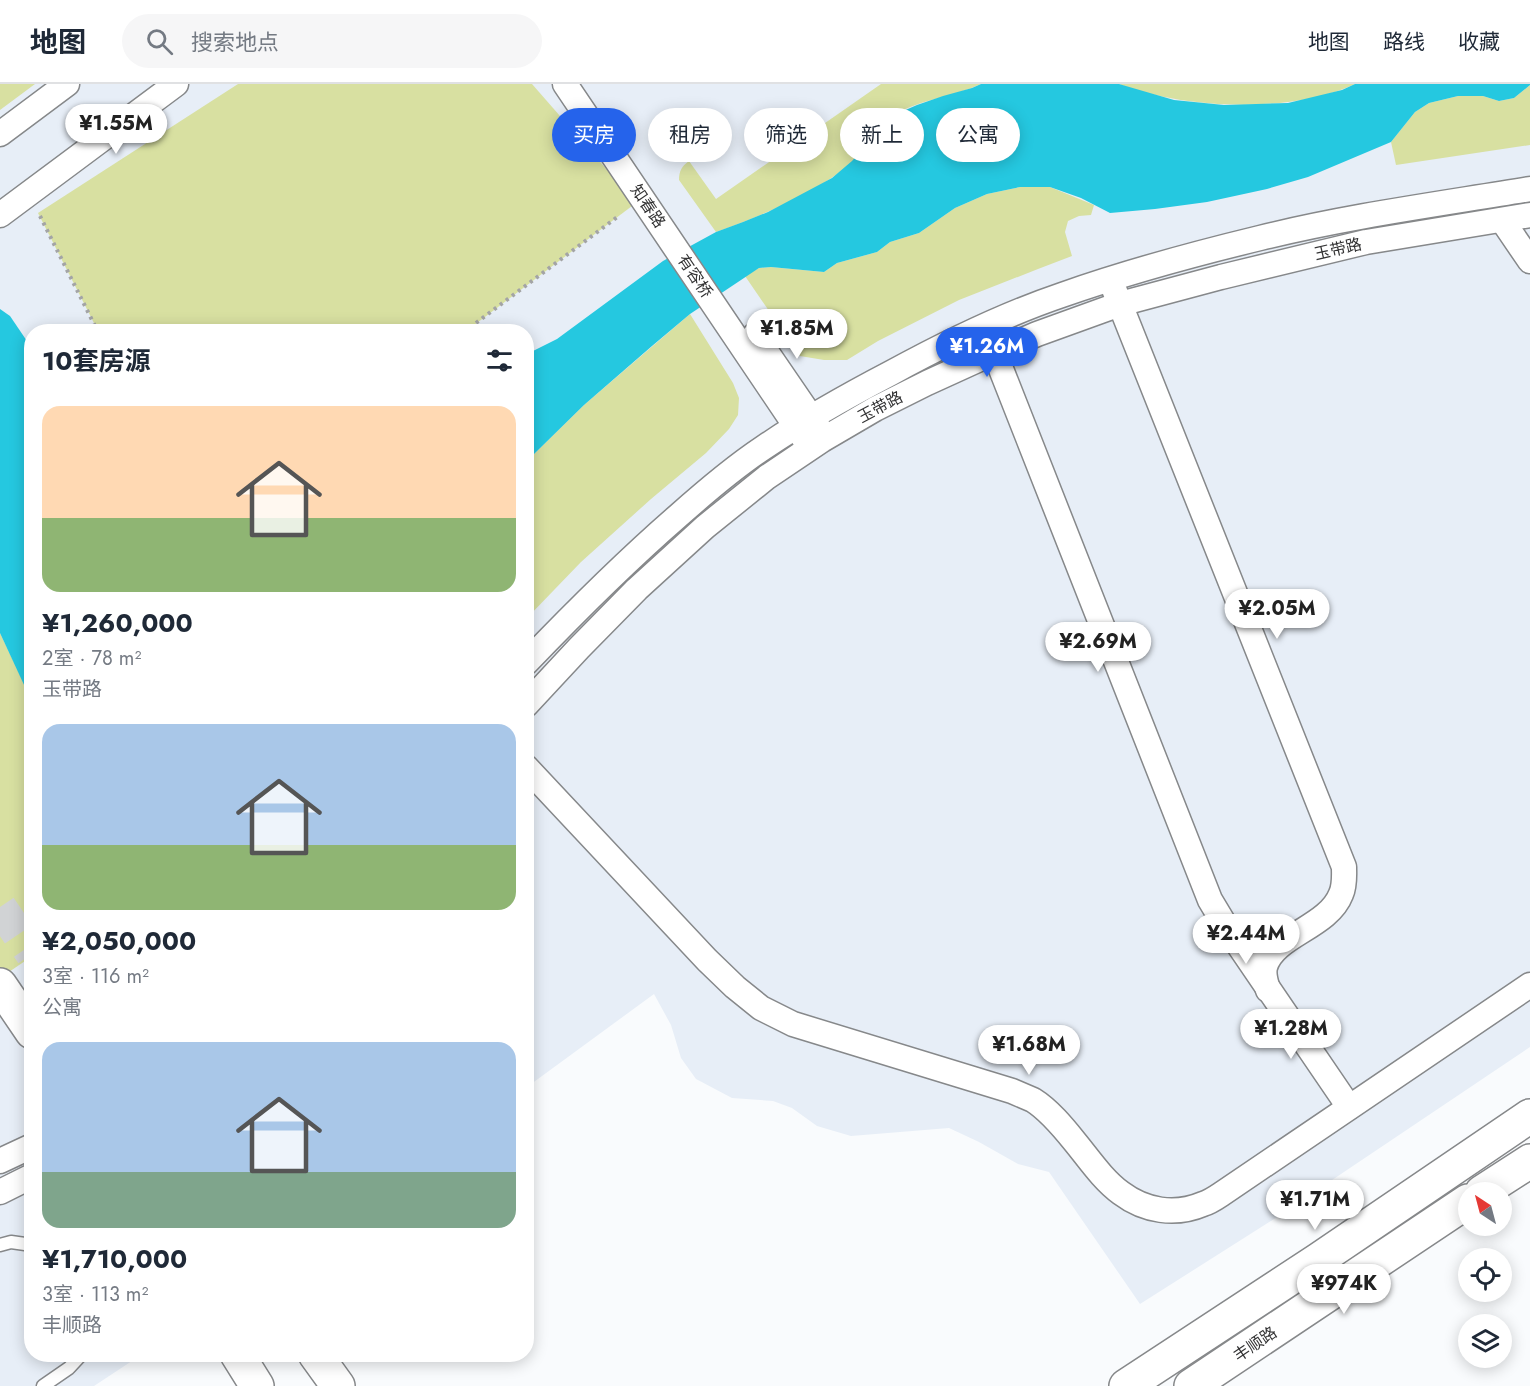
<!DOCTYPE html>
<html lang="zh">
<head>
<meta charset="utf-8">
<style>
	body { margin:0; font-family:Jost,"Noto Sans SC",sans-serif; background:#f6f6f7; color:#1f2937; height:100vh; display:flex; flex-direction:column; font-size:22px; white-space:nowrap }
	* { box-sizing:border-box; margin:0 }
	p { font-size:20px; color:#747a83 }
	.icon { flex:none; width:33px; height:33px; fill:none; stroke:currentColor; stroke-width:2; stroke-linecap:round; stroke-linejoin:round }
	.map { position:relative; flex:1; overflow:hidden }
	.details { position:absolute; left:24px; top:240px; width:510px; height:1038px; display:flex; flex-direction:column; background:#fff; border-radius:24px; box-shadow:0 3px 15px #0003 }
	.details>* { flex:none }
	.banner { position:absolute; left:552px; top:24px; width:570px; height:54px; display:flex; gap:12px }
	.needle { width:39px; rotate:324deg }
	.buttons { position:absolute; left:1458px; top:1098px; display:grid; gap:12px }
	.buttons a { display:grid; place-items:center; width:54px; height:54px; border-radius:50%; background:#fff; box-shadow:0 3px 15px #0003; font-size:30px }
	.price { position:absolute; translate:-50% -51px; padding:0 14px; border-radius:21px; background:#fff; color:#222; font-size:20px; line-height:39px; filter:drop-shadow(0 2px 3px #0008) }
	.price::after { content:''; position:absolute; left:50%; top:36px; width:18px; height:14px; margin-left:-9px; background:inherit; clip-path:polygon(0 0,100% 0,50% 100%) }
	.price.on { background:#2563eb; color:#fff }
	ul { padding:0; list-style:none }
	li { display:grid; align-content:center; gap:12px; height:318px; padding:0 18px }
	li span { display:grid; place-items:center; height:186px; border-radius:18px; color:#555 }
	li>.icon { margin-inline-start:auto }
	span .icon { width:108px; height:108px; fill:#fffc; stroke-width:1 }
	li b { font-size:26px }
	h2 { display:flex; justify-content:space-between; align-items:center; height:72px; padding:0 18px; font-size:26px }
	.chip { padding:0 21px; border-radius:27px; background:#fff; box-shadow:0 3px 15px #0003; font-size:21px; line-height:54px }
	.chip.on { background:#2563eb; color:#fff }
	header { display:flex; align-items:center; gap:36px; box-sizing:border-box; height:84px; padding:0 30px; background:#fff; border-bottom:2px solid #e0e1e3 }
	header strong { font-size:28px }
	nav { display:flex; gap:33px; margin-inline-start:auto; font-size:21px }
	.search { width:420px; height:54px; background:#f6f6f7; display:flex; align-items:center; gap:15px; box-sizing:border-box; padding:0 21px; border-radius:33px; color:#747a83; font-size:22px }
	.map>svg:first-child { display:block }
</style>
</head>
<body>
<header>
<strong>地图</strong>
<div class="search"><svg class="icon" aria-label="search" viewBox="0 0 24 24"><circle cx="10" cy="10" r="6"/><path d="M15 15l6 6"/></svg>搜索地点</div>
<nav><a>地图</a><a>路线</a><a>收藏</a></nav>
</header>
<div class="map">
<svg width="1530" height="1302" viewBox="0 0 1530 1302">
	<rect width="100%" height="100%" fill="#f9fbfd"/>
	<path fill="#e7eef7" d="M0 0H1530V963L1274 1135 1140 1220 1049 1088 1018 1080 979 1058 949 1044 851 1052 817 1042 792 1024 773 1017 732 1014 696 995 681 974 671 941 654 910 527 1003 526 248H32V1270L141 1271 94 1302H0Z"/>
	<g fill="#d8e0a1">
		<path d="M0 0H35L0 26Z"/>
		<path d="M238 0H532L636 119 465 248 98 247 38 129Z"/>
		<path d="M881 0H981C953 13 921 15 894 31 879 40 865 66 851 79 817 109 759 133 716 148L679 96C679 87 682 82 689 77L716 115Z"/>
		<path d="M1119 0H1355C1292 30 1183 25 1119 0Z"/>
		<path d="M1530 1V61L1396 81 1391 58 1415 28 1429 19 1458 12H1483L1499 17 1514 14Z"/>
		<path d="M1020 103H1050L1094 121 1091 131 1079 132 1068 137 1065 148 1072 172 1038 185 959 216 878 257 847 276H824L800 272 745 192 759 184 771 183 824 188 837 179 877 168 890 158 919 149 955 124 987 110Z"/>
		<path d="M690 230 733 299 739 314 738 331 729 345 706 369 651 415 581 478 527 534 526 384 532 372 584 321Z"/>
		<path d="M0 549 32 616 31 873 0 894Z"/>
	</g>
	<g fill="#25c8e0">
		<path d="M981 0H1119L1174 16 1224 21 1288 19 1342 6 1355 0H1530V1L1514 14 1499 17 1483 12H1458L1429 19 1415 28 1391 58 1308 93 1267 105 1207 118 1155 125 1110 129 1081 114 1050 103H1020L987 110 955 124 919 149 890 158 877 168 837 179 824 188 771 183 759 184 690 230 652 262 584 321 532 372 527 384V270L557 255 663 177 716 148 743 138 768 128 832 94 852 77 892 32 917 21 943 12 972 4Z"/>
		<path d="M0 225 10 232 31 263V616L0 549Z"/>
	</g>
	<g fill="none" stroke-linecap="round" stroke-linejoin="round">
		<path stroke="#d1d3d5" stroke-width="33" stroke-dasharray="33 16" stroke-linecap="butt" d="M0 823 32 870"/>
		<g stroke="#86888a" stroke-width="15">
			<g id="lane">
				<path d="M0 1161 11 1158 32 1161"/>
				<path d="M43 1302 69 1284 82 1270"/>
			</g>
		</g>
		<g stroke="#86888a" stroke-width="27">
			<g id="street">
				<path d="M565 0 805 356"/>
				<path d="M0 50 67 0"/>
				<path d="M0 131 176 0"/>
				<path d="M1502 136 1530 177"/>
				<path d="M1114 205 1344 783C1344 792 1345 801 1341 810 1328 844 1274 851 1265 883 1263 891 1266 898 1268 906"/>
				<path d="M755 251 820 346"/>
				<path d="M988 252 1210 816 1225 841 1349 1023"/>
				<path d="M526 579C575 528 625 478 678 432 705 408 733 384 763 364 804 336 847 312 891 289 946 259 1003 231 1062 211 1127 188 1194 170 1260 154 1349 132 1440 120 1530 105"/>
				<path d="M526 621 579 564 637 505 705 443 767 393 822 356 875 325 927 299 995 268 1037 250 1120 220 1221 193 1366 158 1530 131"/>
				<path d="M526 683 707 876 735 903 761 924 793 940 1012 1007C1019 1010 1026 1013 1033 1016 1049 1026 1063 1043 1075 1058 1089 1075 1103 1096 1121 1109 1145 1127 1175 1132 1203 1120 1210 1118 1217 1113 1223 1109L1530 901"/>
				<path d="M0 1077 32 1062"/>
				<path d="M0 1108 32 1092"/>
			</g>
		</g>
		<g stroke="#86888a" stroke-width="36">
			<g id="secondary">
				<path d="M0 901 32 948"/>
				<path d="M1482 1108 1530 1077"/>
				<path d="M237 1270 257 1302"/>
				<path d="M315 1270 338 1302"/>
				<path d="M1126 1302 1318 1176 1530 1032"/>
				<path d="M1191 1302 1468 1117"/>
			</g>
		</g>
		<g stroke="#a3a4a5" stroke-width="4" stroke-dasharray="3 4.5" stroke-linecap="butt">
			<path d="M40 132 98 248"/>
			<path d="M464 248 620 131"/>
		</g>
		<use href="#lane" stroke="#fff" stroke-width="12"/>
		<use href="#street" stroke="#fff" stroke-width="24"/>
		<use href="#secondary" stroke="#fff" stroke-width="33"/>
	</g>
	<g text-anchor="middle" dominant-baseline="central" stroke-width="6" stroke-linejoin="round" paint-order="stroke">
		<g font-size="16" fill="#333334" stroke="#fff">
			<text transform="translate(648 122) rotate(56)">知春路</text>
			<text transform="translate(1338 165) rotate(-13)">玉带路</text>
			<text transform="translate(695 192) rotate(56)">有容桥</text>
			<text transform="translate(880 323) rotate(-28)">玉带路</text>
			<text transform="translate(1255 1260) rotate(-34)">丰顺路</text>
		</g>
	</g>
</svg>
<div class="buttons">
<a><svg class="needle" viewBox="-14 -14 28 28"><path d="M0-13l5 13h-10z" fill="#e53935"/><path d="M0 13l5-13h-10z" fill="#747a83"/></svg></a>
<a><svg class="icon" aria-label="locate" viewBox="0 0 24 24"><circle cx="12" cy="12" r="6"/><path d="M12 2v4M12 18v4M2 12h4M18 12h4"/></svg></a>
<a><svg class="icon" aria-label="layers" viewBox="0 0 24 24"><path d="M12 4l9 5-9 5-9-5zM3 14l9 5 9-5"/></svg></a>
</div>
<b class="price" style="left:116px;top:71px">¥1.55M</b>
<b class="price" style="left:797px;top:276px">¥1.85M</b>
<b class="price on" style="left:987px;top:294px">¥1.26M</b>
<b class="price" style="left:1277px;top:556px">¥2.05M</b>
<b class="price" style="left:1098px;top:589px">¥2.69M</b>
<b class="price" style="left:1246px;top:881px">¥2.44M</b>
<b class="price" style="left:1291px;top:976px">¥1.28M</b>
<b class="price" style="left:1029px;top:992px">¥1.68M</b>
<b class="price" style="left:1315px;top:1147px">¥1.71M</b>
<b class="price" style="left:1344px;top:1231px">¥974K</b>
<div class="banner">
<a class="chip on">买房</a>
<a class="chip">租房</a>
<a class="chip">筛选</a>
<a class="chip">新上</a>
<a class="chip">公寓</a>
</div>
<section class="details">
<h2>10套房源<svg class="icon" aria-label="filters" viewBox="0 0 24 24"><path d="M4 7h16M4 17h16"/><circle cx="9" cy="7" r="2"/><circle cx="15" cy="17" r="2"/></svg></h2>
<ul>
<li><span style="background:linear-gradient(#ffd9b3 60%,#8fb573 0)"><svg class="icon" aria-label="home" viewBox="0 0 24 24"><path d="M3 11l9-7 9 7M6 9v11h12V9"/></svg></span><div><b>¥1,260,000</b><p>2室 · 78 m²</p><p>玉带路</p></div></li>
<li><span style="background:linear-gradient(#a9c7e8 65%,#8fb573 0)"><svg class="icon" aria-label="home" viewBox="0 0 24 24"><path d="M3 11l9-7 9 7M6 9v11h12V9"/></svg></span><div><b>¥2,050,000</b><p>3室 · 116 m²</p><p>公寓</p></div></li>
<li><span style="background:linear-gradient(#a9c7e8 70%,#7fa58c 0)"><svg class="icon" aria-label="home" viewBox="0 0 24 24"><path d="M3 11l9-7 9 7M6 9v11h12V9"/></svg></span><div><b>¥1,710,000</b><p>3室 · 113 m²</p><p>丰顺路</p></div></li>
</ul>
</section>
</div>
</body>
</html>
